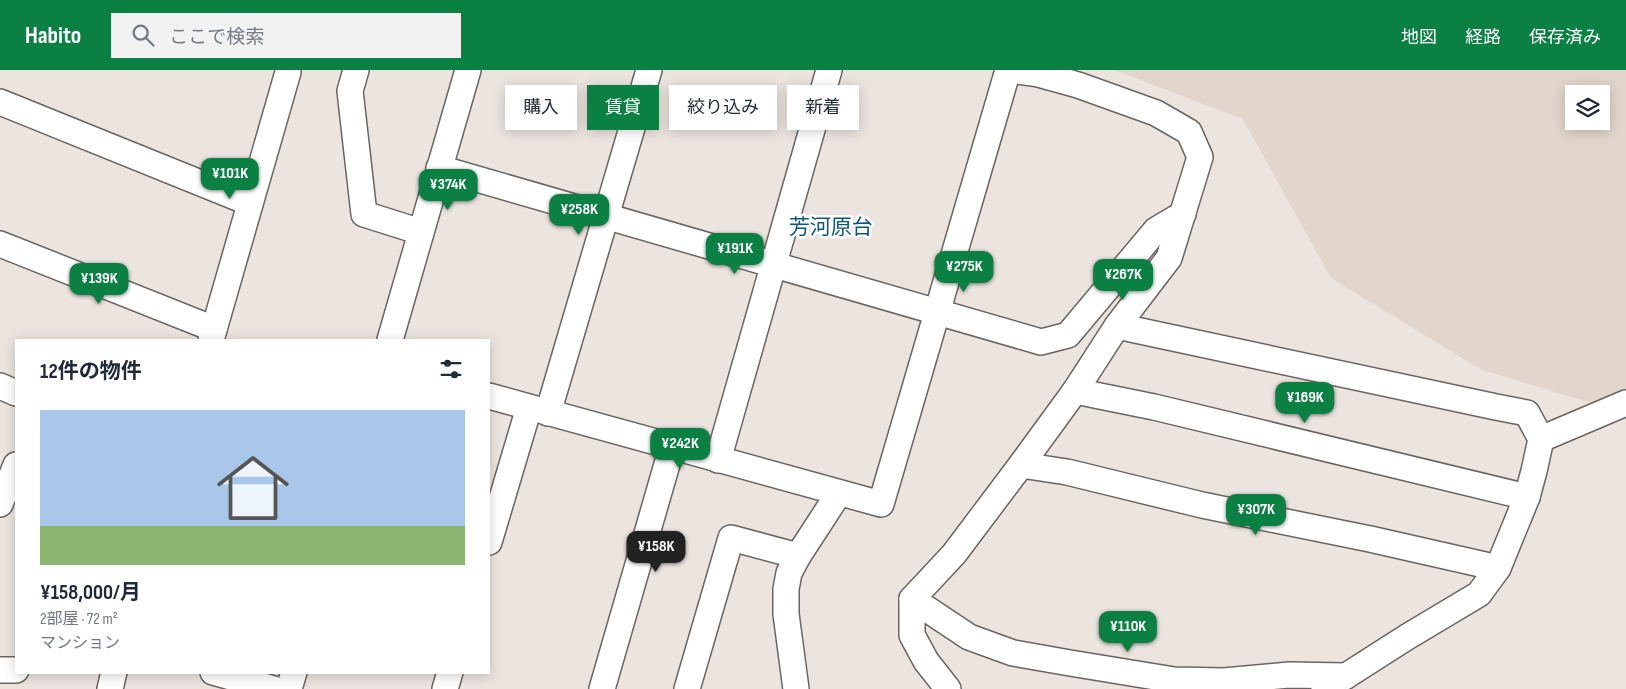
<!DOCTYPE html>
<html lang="ja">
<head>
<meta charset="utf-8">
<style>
	body { margin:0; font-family:"Sofia Sans Condensed","Noto Sans JP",sans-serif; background:#f2f2f3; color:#1f2937; height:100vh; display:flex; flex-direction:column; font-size:19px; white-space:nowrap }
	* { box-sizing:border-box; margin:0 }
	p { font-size:16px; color:#747a83 }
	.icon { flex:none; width:28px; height:28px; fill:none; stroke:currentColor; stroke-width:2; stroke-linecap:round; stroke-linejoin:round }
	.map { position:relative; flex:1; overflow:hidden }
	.side { position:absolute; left:15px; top:269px; width:475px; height:335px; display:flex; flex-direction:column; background:#fff; border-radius:0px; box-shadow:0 2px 12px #0003 }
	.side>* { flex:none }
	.top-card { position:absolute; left:505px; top:15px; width:475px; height:45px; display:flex; gap:10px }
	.fabs { position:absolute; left:1565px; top:15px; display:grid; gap:10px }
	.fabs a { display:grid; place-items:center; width:45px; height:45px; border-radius:0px; background:#fff; box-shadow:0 2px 12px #0003; font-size:25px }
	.price { position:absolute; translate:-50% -42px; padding:0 11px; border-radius:10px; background:#0b8043; color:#fff; font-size:16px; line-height:32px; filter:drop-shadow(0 1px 2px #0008) }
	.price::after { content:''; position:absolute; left:50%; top:30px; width:15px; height:11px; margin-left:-8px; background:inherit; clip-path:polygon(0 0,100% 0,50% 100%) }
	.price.selected { background:#222; color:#fff }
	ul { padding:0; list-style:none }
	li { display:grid; align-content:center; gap:10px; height:265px; padding:0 25px }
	li span { display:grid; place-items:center; height:155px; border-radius:0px; color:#555 }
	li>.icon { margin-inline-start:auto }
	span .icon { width:90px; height:90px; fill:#fffc; stroke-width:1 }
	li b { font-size:21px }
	h2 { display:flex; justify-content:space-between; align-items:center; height:60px; padding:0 25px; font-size:21px }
	.pill { padding:0 18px; border-radius:0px; background:#fff; box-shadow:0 2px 12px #0003; font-size:18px; line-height:45px }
	.pill.selected { background:#0b8043; color:#fff }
	header { display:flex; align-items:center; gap:30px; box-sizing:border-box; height:70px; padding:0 25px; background:#0b8043; color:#fff }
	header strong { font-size:24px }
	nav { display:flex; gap:28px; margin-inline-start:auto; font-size:18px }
	.search { width:350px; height:45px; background:#f2f2f3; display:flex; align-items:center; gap:12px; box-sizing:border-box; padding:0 18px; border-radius:0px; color:#747a83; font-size:19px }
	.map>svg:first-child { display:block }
</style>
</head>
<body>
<header>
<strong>Habito</strong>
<div class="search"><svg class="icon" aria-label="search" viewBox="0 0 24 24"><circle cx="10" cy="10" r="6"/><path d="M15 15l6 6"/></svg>ここで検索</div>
<nav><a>地図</a><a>経路</a><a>保存済み</a></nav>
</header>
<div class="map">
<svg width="1626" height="619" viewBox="0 0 1626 619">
	<rect width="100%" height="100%" fill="#ebe4df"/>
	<path fill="#e2d5cb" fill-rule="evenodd" d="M1114 0H1626V341L1620 342 1480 299 1331 208 1243 49ZM1574 24H1601V51H1574Z"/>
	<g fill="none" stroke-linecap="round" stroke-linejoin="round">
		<g stroke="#6b6561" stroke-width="28">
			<g id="street">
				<path d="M356 0 350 21 364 144 421 162"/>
				<path d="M0 32 250 133"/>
				<path d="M439 98 1041 272 1068 265 1156 160 1183 144"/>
				<path d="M0 174 214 259"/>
				<path d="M1117 256 1496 337 1527 343 1541 369 1534 401 1527 427 1498 498 1479 524 1407 567 1346 606 1324 619"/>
				<path d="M211 270 288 2"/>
				<path d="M390 270 468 0"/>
				<path d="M0 316 16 323"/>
				<path d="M1075 321 1154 337 1527 427"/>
				<path d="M489 326 881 434 1008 0"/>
				<path d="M548 343 649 0"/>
				<path d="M1541 369 1626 333"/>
				<path d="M718 390 829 0"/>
				<path d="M1021 395 1067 402 1202 435 1370 469 1498 498"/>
				<path d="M0 434 16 395"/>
				<path d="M489 472 525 351"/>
				<path d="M912 529 969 567 1013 583 1070 593 1174 610 1224 611 1289 605 1346 606"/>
				<path d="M0 600H16"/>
				<path d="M213 602 274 619"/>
				<path d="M110 619 114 602"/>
				<path d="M289 619 294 602"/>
				<path d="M445 619 450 602"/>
				<path d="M602 619 672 377"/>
				<path d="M687 619 731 468 798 486"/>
				<path d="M796 619 786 544V519L789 503 798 486 839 423"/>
				<path d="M948 619 926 591 912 565V529L954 484 1021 395 1075 321 1117 256 1169 188 1200 87 1189 62 1156 43 1078 15 1038 4 1010 0"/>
			</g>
		</g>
		<use href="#street" stroke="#fff" stroke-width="25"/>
	</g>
	<g text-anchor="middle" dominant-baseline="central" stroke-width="5" stroke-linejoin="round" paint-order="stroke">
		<g font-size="21" fill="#0a5683" stroke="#fff">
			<text x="831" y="157">芳河原台</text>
		</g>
	</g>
</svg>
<div class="fabs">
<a><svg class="icon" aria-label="layers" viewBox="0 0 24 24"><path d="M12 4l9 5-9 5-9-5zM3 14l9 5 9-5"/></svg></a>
</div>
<b class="price" style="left:230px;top:130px">¥101K</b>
<b class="price" style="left:448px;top:141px">¥374K</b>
<b class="price" style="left:579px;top:166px">¥258K</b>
<b class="price" style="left:735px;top:205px">¥191K</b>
<b class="price" style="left:964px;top:223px">¥275K</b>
<b class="price" style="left:1123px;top:231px">¥267K</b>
<b class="price" style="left:99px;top:235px">¥139K</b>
<b class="price" style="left:1305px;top:354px">¥169K</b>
<b class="price" style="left:680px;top:400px">¥242K</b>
<b class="price" style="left:1256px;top:466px">¥307K</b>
<b class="price selected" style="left:656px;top:503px">¥158K</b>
<b class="price" style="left:1128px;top:583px">¥110K</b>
<div class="top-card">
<a class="pill">購入</a>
<a class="pill selected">賃貸</a>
<a class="pill">絞り込み</a>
<a class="pill">新着</a>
</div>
<section class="side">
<h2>12件の物件<svg class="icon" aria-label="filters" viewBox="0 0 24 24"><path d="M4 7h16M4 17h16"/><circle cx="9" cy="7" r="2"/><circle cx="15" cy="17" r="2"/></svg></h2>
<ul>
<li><span style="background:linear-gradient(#a9c7e8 75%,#8fb573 0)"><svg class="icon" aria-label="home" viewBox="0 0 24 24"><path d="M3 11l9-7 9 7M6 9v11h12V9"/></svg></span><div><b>¥158,000/月</b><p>2部屋 · 72 m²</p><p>マンション</p></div></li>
</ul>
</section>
</div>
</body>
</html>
